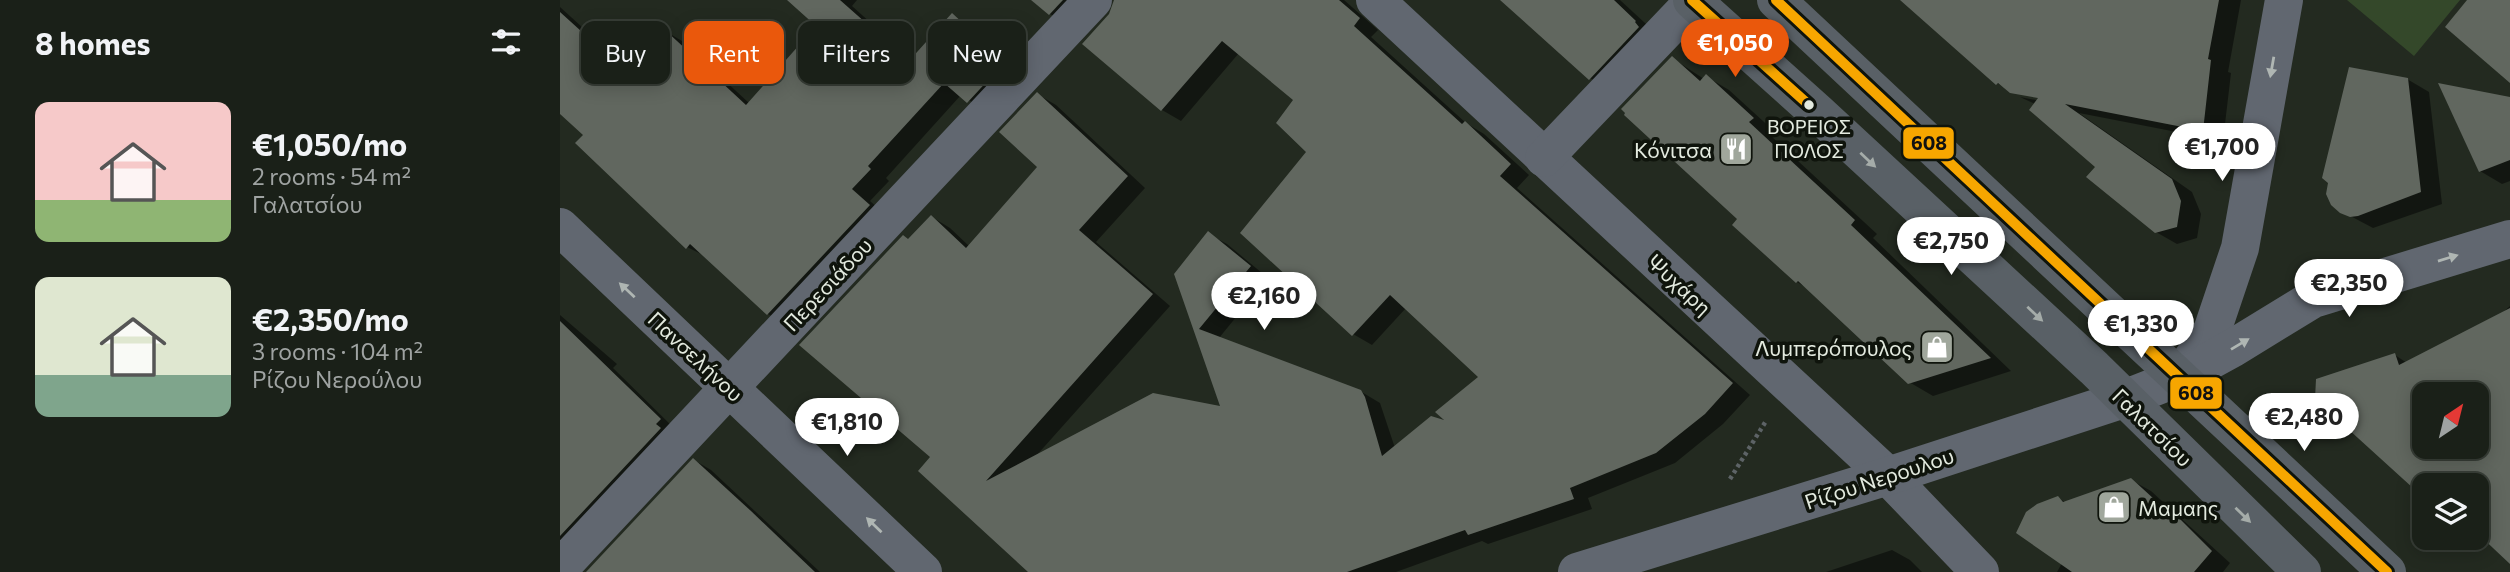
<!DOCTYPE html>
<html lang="en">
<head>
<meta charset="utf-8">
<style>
	body { margin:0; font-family:Commissioner,sans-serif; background:#232821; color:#f1f3f6; height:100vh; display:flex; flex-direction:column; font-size:26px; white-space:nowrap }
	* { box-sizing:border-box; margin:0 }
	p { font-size:23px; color:#9fa3a2 }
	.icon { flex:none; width:38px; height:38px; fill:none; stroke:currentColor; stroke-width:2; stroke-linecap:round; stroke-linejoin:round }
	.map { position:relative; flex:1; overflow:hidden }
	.panel { display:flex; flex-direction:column; background:#1a2018; width:560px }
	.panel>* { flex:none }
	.guide { position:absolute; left:21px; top:21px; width:665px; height:63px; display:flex; gap:14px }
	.needle { width:46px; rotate:35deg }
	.fabs { position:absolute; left:1852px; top:382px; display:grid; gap:14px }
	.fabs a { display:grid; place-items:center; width:77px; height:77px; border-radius:14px; background:#1a2018; box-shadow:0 4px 18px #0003,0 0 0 2px #383e37; font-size:35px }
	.price { position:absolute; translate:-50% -60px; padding:0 16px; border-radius:24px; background:#fff; color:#222; font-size:23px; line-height:46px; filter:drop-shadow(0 2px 4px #0008) }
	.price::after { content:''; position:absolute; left:50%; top:42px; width:21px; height:16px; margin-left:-10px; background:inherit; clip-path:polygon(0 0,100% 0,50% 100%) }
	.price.selected { background:#ea580c; color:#fff }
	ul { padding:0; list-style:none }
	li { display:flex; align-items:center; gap:21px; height:175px; padding:0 35px }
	li span { display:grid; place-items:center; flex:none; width:196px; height:140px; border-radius:14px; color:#555 }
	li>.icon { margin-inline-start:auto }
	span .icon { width:84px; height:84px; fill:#fffc; stroke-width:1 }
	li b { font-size:30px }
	h2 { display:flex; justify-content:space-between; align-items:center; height:84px; padding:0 35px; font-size:30px }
	.tag { padding:0 24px; border-radius:14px; background:#1a2018; box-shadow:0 4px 18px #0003,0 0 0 2px #383e37; font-size:24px; line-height:63px }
	.tag.selected { background:#ea580c; color:#fff }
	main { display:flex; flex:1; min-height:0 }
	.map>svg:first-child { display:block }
</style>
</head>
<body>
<main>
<section class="panel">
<h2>8 homes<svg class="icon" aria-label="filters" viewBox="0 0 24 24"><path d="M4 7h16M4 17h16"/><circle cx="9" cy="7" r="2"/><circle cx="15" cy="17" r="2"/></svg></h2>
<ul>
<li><span style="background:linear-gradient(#f6c9c9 70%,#8fb573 0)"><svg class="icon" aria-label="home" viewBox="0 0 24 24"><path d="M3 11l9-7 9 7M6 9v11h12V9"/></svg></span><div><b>€1,050/mo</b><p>2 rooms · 54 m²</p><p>Γαλατσίου</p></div></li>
<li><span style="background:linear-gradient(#dfe7d0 70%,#7fa58c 0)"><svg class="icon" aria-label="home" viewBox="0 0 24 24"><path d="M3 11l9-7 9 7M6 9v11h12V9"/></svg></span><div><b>€2,350/mo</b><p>3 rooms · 104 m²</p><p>Ρίζου Νερούλου</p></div></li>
</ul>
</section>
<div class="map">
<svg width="1950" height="572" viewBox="0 0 1950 572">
	<rect width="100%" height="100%" fill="#232a20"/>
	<path fill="#34482a" d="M1787 0H1900L1854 56Z"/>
	<g fill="#0007" fill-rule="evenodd">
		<path d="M230 0H297L292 6 352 60 392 16 411 27 462 74 427 112 401 95 326 178 329 181 310 201 328 217 227 325 208 314 147 257 127 247 26 135 0 112V7L67 68 103 30 122 41 189 103 258 25Z"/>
		<path d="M474 0H531L509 24 490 14Z"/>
		<path d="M556 0H784L818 30 811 37 906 123 924 134 969 175 957 188 1190 395 1163 424 1115 463 1028 498 1032 509 928 544 922 541 836 572H471L373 456 349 241 372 217 390 228 409 246 479 167 477 94 496 105 585 188 536 242 610 306 476 456 663 408 616 274 648 234 667 244 708 278 659 338 800 391 820 403 835 448 891 425 921 377 846 308 812 345 793 334 736 100 679 53 621 121 602 110 550 16Z"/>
		<path d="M941 0H1060L1098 35 1053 92 1030 78Z"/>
		<path d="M1361 0H1681L1668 72 1671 73 1663 141 1519 113 1632 192 1641 214 1637 238 1617 244 1596 232 1538 167 1475 104 1460 97 1486 102 1487 98 1449 90 1437 83Z"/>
		<path d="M1112 58 1144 79 1147 77 1169 90 1215 132 1211 136 1317 234 1313 238 1451 371 1373 396 1349 382 1250 290 1237 282 1175 225 1180 219Z"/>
		<path d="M1847 79 1869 92 1882 204 1813 228 1781 211Z"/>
		<path d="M1950 99V181L1942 184 1920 171Z"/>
		<path d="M1950 306V562L1916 485H1864L1835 355 1847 363 1940 315ZM1864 394H1916V446H1864Z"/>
		<path d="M0 315 57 364 53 368 117 431 0 566Z"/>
		<path d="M134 460 151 470 260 572H29Z"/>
		<path d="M1571 480 1591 491 1670 563 1663 572H1497L1502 563 1498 498 1507 503Z"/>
		<path d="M1332 550 1350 560 1362 572H1266Z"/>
	</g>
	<g fill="#61675f" fill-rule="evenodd">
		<path d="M227 0H280L349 61 392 13 445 62 407 103 384 83 308 166 311 169 292 189 310 205 207 315 130 244 126 249 15 143 23 135 0 114V12L64 70 103 28 186 105 256 26Z"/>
		<path d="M471 0H503L489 15Z"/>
		<path d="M554 0H779L800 18 794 26 902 124 905 121 951 164 940 176 1173 383 1145 414 1096 453 1010 488 1014 499 908 535 905 530 787 572H468L358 471 370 457 239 345 343 235 348 239 371 215 406 248 477 167 439 132 477 92 568 176 519 230 593 294 426 481 593 393 660 406 614 274 648 231 691 266 639 329 801 390 805 397 822 456 871 416 884 420 875 412 918 377 830 295 792 336 680 233 746 152 716 123 733 100 662 41 601 111 522 44 549 14Z"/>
		<path d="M940 0H1054L1076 21 1075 22 1079 27 1029 80Z"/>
		<path d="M1340 0H1659L1648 59 1651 60 1643 131 1505 104 1612 179 1621 201 1617 227 1595 233 1526 177 1535 167 1469 110 1478 98 1450 93 1438 83 1436 85Z"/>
		<path d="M1907 0H1950V83L1885 27Z"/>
		<path d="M1112 56 1140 81 1146 74 1194 118 1189 122 1295 220 1291 225 1431 358 1348 384 1238 281 1236 283 1172 225 1177 219 1064 115 1065 113 1061 109Z"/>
		<path d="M1789 67 1848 78 1861 192 1798 216 1790 217 1780 213 1771 205 1766 194 1768 183 1762 178Z"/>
		<path d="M1878 83 1950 97V160L1919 172Z"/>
		<path d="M1950 308V564L1916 532V485H1866L1864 483V498L1755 399 1756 379 1835 353 1839 365ZM1864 394H1916V446H1864Z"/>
		<path d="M0 321 101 419 96 424 101 428 0 536Z"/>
		<path d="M133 458 191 511 255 572H26Z"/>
		<path d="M1571 478 1617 520 1619 518 1652 551 1634 572H1512L1456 533 1466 512 1477 504 1498 496 1503 502Z"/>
	</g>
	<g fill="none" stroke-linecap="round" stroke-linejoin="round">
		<path stroke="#5d6366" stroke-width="4.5" stroke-dasharray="3.5 3.5" stroke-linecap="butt" d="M1170 479 1206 421"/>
		<g stroke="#616770" stroke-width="38">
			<path d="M815 0 1328 476 1420 572"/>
			<path d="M984 158 1133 2"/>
			<path d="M0 227 363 572"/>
			<path d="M1623 372 1652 331 1680 248 1724 0"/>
			<path d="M0 568 533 0"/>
			<path d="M1017 572 1328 476 1564 399 1620 377 1673 348 1753 299 1950 239"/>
		</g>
		<g stroke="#596066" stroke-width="38">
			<path d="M1132 0 1258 113 1534 368 1742 572"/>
			<path d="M1216 0 1827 572"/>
		</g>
		<g stroke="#0f140c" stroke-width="16">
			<g id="bus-1">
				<path d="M1132 0 1249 105"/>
				<path d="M1216 0 1827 572"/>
			</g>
		</g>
		<use href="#bus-1" stroke="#f7a600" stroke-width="10"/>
	</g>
	<defs><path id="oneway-solid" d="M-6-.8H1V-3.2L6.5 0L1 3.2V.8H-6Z" transform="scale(1.75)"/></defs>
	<g fill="#afb6b3">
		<use href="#oneway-solid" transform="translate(1712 67) rotate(100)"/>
		<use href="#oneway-solid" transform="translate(1888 258) rotate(-17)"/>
		<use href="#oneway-solid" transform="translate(67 290) rotate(-137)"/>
		<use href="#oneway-solid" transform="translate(1680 344) rotate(-31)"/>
		<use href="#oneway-solid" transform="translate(314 525) rotate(-136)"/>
	</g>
	<g fill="#a5aca9">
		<use href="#oneway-solid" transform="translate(1308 160) rotate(43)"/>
		<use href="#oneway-solid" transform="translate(1475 314) rotate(43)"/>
		<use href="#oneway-solid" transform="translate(1683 515) rotate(44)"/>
	</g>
	<defs>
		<g id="restaurant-square" transform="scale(1.75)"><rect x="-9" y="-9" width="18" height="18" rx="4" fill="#a0a79c" stroke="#0f140c"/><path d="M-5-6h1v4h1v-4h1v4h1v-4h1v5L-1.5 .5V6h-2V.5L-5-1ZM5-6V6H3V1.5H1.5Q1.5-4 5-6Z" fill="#fff"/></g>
		<g id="shop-square" transform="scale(1.75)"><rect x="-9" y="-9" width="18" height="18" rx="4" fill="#a0a79c" stroke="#0f140c"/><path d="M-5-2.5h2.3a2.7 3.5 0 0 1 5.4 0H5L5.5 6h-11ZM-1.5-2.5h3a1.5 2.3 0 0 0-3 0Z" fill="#fff"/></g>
	</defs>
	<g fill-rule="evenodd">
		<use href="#restaurant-square" x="1176" y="149"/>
		<use href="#shop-square" x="1377" y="347"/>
		<use href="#shop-square" x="1554" y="507"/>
	</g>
	<circle fill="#e3eadf" stroke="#0f140c" stroke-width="2.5" cx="1249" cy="105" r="6"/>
	<g text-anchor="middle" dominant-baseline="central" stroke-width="7" stroke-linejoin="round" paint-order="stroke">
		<g font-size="19" fill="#e3eadf" stroke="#0f140c">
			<text x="1249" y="126">ΒΟΡΕΙΟΣ<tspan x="1249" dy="24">ΠΟΛΟΣ</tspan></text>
		</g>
		<g font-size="21" fill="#e3eadf" stroke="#0f140c" text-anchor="end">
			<text x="1152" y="149">Κόνιτσα</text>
			<text x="1352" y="347">Λυμπερόπουλος</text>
			<text x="1578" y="507" text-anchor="start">Μαμαης</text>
		</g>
		<g font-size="21" fill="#e3eadf" stroke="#0f140c">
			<text transform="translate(267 284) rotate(-47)">Περεσιάδου</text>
			<text transform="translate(1120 284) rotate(43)">Ψυχάρη</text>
			<text transform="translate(136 356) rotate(43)">Πανσελήνου</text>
			<text transform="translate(1593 427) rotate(44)">Γαλατσίου</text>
			<text transform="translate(1319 478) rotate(-18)">Ρίζου Νερουλου</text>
		</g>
	</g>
	<g stroke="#0f140c" stroke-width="2.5">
		<rect x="1342" y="126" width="53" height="34" rx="7" fill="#f7a600"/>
		<rect x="1609" y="376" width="54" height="34" rx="7" fill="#f7a600"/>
	</g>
	<g font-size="19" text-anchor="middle" font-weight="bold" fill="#111">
		<text x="1369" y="150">608</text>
		<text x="1636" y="400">608</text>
	</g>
</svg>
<div class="fabs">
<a><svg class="needle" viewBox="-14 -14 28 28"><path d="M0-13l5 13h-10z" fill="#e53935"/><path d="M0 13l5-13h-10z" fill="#9fa3a2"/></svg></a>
<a><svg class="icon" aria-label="layers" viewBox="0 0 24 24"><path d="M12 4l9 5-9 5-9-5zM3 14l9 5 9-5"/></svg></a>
</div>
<b class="price selected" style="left:1175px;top:79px">€1,050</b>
<b class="price" style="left:1662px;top:183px">€1,700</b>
<b class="price" style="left:1391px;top:277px">€2,750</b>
<b class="price" style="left:1789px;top:319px">€2,350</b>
<b class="price" style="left:704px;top:332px">€2,160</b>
<b class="price" style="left:1581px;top:360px">€1,330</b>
<b class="price" style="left:1744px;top:453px">€2,480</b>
<b class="price" style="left:287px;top:458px">€1,810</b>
<div class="guide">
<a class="tag">Buy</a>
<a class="tag selected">Rent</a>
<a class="tag">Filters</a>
<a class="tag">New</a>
</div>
</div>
</main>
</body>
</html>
